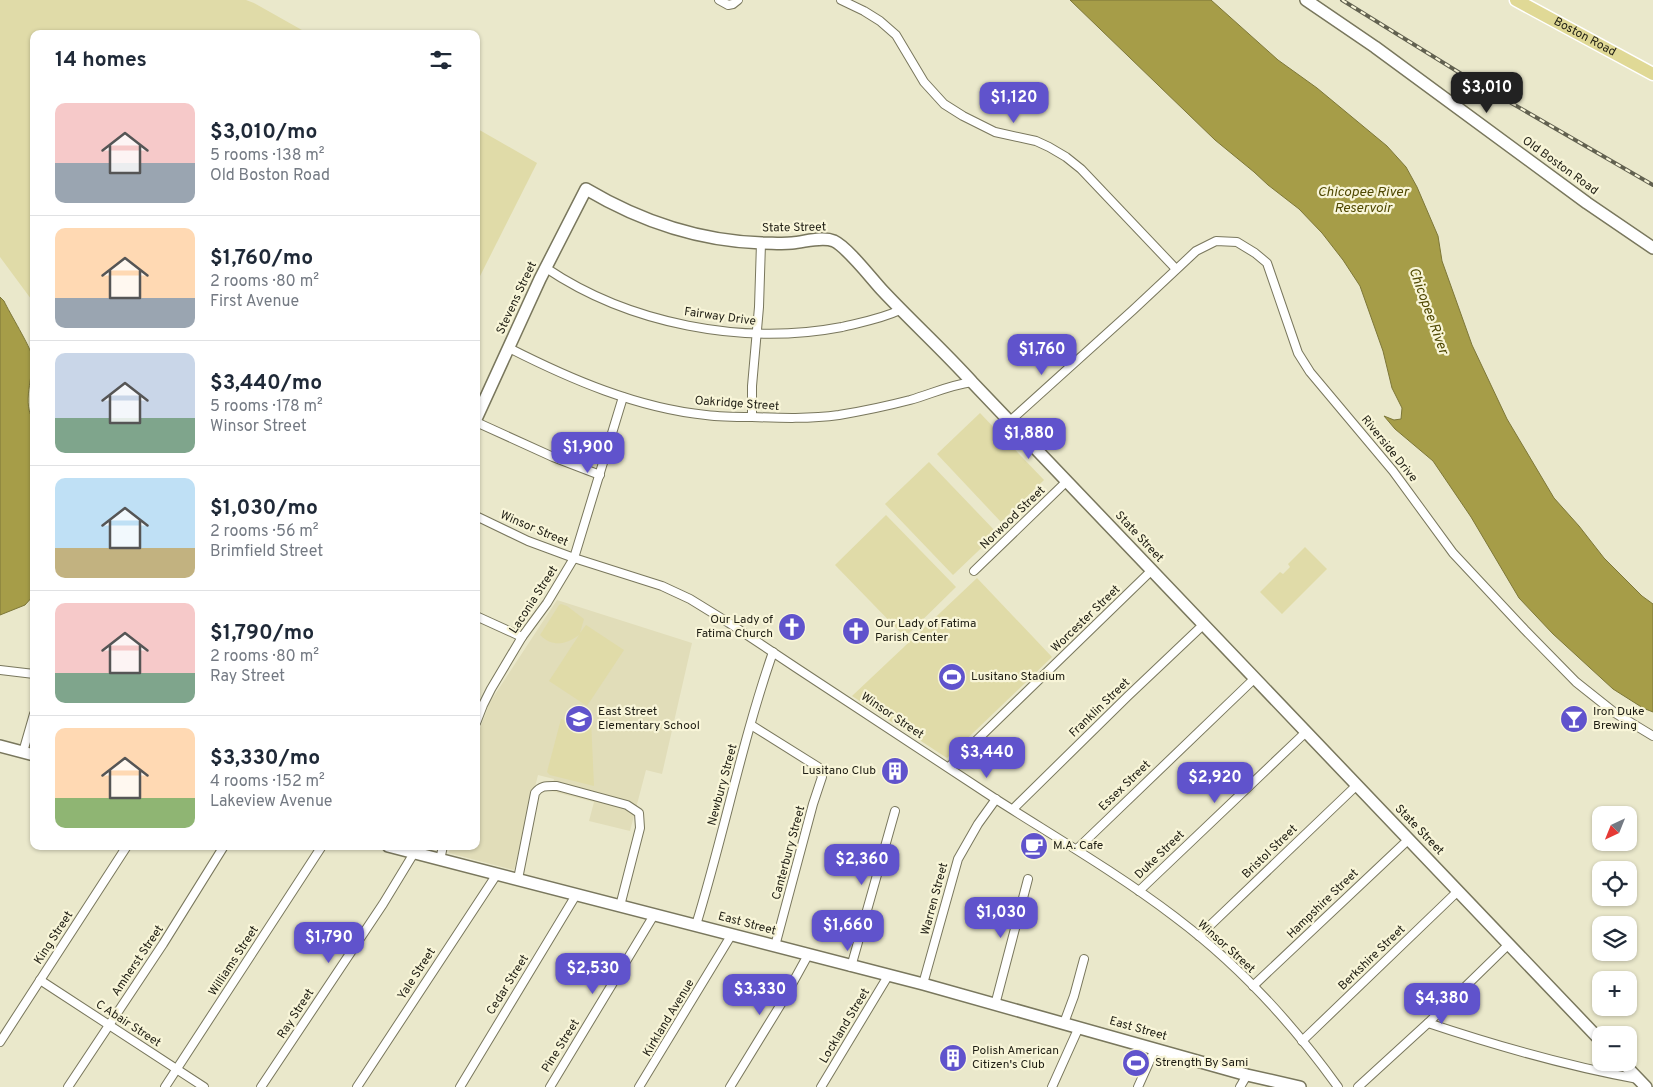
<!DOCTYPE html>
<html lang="en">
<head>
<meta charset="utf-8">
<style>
	body { margin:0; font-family:Overpass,sans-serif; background:#f6f6f7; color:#1f2937; height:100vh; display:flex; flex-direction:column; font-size:19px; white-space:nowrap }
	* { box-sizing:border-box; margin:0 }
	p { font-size:16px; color:#747a83 }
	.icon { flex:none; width:28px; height:28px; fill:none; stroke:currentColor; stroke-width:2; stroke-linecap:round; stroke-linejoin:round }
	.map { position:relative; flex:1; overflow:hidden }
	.side { position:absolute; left:30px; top:30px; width:450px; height:820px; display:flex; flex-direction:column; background:#fff; border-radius:10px; box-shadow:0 1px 4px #0004 }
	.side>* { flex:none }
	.needle { width:32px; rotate:223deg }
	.controls { position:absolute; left:1592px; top:806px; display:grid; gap:10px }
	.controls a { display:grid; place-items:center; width:45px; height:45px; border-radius:10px; background:#fff; box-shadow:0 1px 4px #0004; font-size:25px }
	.price { position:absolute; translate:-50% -42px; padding:0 11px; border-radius:10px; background:#6053cc; color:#fff; font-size:16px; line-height:32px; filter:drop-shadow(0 1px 2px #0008) }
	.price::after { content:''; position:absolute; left:50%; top:30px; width:15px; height:11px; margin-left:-8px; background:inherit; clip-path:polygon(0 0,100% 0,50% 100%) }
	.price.current { background:#222; color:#fff }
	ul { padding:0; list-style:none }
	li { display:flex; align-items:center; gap:15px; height:125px; padding:0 25px }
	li+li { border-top:1px solid #e0e1e3 }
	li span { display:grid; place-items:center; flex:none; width:140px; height:100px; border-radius:10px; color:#555 }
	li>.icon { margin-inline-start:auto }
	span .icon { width:60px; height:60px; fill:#fffc; stroke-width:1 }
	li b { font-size:21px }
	h2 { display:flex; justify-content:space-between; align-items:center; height:60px; padding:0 25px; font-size:21px }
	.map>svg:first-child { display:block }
</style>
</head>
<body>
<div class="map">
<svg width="1653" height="1087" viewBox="0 0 1653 1087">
	<rect width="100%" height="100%" fill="#eae8cb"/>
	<path fill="#e1ddb9" d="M557 600 692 643 662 774 646 770 630 831 589 821 594 802 551 791 554 779 538 775 514 870 449 853 450 846H476L477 736 490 702Z"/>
	<g fill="#e0dba8">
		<path d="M0 0H246L254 3 309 34H34V303L0 257Z"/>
		<path d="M476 128 537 163 476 284Z"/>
		<path d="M980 413 1044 480 1001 522 937 454Z"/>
		<path d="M929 462 997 533 953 575 885 504Z"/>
		<path d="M886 515 956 587 905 637 835 565Z"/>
		<path d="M1305 547 1327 569 1282 614 1260 592 1280 572 1283 574 1290 567 1288 564Z"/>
		<path d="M977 578 1052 657 947 758 852 696Z"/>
		<path d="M561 604 567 606 584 619 580 633 586 625 624 650 587 706 549 681 579 635C567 644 553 648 540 635L559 605Z"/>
		<path d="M578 716 591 720 594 786 550 775 547 772 561 719 575 724Z"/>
	</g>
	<g fill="#a69d48" stroke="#7d7738">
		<path d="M1070 0H1211L1278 60 1317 88 1387 146 1406 167 1417 187 1438 236 1442 261 1472 345 1507 419 1554 498 1579 526 1604 558 1642 596 1653 604V712L1643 708 1613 689 1553 634 1519 598 1471 517 1433 461 1395 429 1384 416 1394 420 1401 419 1402 408 1392 388 1383 351 1360 286 1343 260 1322 233 1299 209 1268 185 1254 172 1215 140Z"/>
		<path d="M0 297 4 301C9 312 31 348 32 356 34 377 21 403 34 421V595L25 605 0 615Z"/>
	</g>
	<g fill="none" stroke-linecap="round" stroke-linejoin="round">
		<g stroke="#79775d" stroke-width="10">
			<g id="street">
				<path d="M719 0 728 5 733 4 738 0"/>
				<path d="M841 0 864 11 880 21 896 35 924 82 944 104 963 116 995 132 1036 141 1049 147 1066 157 1081 169 1176 269"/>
				<path d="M546 268C629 324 743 346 842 327 862 322 881 319 900 310"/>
				<path d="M509 348C570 379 637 408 706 415 721 417 737 417 752 417 781 418 810 419 839 415 863 411 887 406 910 400 931 394 950 385 972 382"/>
				<path d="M752 417V386L759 307 761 243"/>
				<path d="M1010 421 1133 310 1196 251 1216 241 1237 242 1255 253 1267 263 1298 353 1310 372 1393 471 1453 553 1525 630 1576 682 1615 713 1653 736"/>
				<path d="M476 422 553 457 600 475"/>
				<path d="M476 516 528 541 574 558 662 586 690 599 729 623C817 682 906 740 994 798 1055 837 1117 873 1175 917 1238 964 1292 1023 1338 1087"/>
				<path d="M974 571 1067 481"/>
				<path d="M476 616 522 637"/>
				<path d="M0 670 34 674"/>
				<path d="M476 723 483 705 491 689 522 637 547 603 574 558 623 397"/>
				<path d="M751 725 818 767 822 777 813 804 775 946"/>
				<path d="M23 752 34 714"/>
				<path d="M949 767 1152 570"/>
				<path d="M1013 809 1128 696 1204 624"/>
				<path d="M1077 849 1255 678"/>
				<path d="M440 860 443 846"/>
				<path d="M518 879 535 793C541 785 547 786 557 786L627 805 639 813 640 828 620 906"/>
				<path d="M1139 891 1306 732"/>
				<path d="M696 925C724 834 742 741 773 652"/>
				<path d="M1199 936 1357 785"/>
				<path d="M851 967 895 811"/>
				<path d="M40 980 204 1087"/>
				<path d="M923 984 958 859 978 824 996 799"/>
				<path d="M1253 986 1409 839"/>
				<path d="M995 1005 1028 879"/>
				<path d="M1064 1023 1074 996 1084 959"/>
				<path d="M1428 1023C1497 1046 1566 1066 1638 1079"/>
				<path d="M1302 1041 1458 891"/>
				<path d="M0 1042 127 846"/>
				<path d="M68 1087 163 944 224 846"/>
				<path d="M165 1087 322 846"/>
				<path d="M261 1087 383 904 414 853"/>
				<path d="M357 1087 497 874"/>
				<path d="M460 1087 576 895"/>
				<path d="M550 1087 654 915"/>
				<path d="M639 1087 732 934"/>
				<path d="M730 1087 781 1004 808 955"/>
				<path d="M821 1087 888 976"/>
				<path d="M1052 1087 1079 1027"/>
				<path d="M1138 1087 1155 1049"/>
				<path d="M1240 1087 1247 1075"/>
				<path d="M1358 1087 1428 1023 1509 944"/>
			</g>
		</g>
		<g stroke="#79775d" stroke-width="14">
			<g id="secondary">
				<path d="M1306 0 1375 47 1587 203 1653 248"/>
				<path d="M476 419 540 279 586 189C640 221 699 241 762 243 772 243 782 244 792 243 805 242 822 236 834 241 847 247 871 278 882 290 911 321 943 350 972 382L1601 1041"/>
				<path d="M0 746 34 755"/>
				<path d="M388 846 923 984 1247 1075 1300 1087"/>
				<path d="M1622 1062 1646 1087"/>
			</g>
		</g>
		<g stroke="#fff" stroke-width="15">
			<g id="primary">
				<path id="s1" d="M1516 0 1653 74"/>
			</g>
		</g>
		<use href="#street" stroke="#fff" stroke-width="8"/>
		<use href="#secondary" stroke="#fff" stroke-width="11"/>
		<use href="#primary" stroke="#e0d996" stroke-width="12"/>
		<g stroke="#626150" stroke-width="4">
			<path id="rail" d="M1342 0 1468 78 1653 185"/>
		</g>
		<use href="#rail" stroke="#f8f5d8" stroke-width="2" stroke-dasharray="5.5" stroke-linecap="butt"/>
	</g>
	<defs>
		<g id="church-disc" transform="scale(1.4375)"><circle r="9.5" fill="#6053cc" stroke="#f8f5d8"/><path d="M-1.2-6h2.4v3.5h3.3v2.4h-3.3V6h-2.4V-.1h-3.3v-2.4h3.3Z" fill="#fff"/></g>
		<g id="stadium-disc" transform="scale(1.4375)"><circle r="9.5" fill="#6053cc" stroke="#f8f5d8"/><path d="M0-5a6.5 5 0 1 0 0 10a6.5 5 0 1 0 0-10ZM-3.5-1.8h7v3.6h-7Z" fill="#fff"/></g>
		<g id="school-disc" transform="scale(1.4375)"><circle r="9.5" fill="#6053cc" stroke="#f8f5d8"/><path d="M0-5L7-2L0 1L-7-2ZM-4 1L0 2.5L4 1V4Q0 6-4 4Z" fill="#fff"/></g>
		<g id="bar-disc" transform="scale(1.4375)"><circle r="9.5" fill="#6053cc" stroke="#f8f5d8"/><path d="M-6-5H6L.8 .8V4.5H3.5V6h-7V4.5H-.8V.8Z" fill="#fff"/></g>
		<g id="building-disc" transform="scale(1.4375)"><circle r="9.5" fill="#6053cc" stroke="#f8f5d8"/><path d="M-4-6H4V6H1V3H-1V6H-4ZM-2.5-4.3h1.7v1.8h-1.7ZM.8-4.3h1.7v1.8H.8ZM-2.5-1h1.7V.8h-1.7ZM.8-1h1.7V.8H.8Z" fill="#fff"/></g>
		<g id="cafe-disc" transform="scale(1.4375)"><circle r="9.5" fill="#6053cc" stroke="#f8f5d8"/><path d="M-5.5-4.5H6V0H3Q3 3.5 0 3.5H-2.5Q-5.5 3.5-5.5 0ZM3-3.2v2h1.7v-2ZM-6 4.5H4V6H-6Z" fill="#fff"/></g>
	</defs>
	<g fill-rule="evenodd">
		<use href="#church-disc" x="792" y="627"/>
		<use href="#church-disc" x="856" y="631"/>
		<use href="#stadium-disc" x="952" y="677"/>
		<use href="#school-disc" x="579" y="719"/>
		<use href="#bar-disc" x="1574" y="719"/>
		<use href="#building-disc" x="895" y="771"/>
		<use href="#cafe-disc" x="1034" y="846"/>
		<use href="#building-disc" x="953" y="1058"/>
		<use href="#stadium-disc" x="1136" y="1063"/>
	</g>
	<g text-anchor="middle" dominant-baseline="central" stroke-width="4.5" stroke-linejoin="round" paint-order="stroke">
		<g font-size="12" fill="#1e1d13" stroke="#f8f5d8">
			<text stroke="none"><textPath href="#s1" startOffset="78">Boston Road</textPath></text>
			<text transform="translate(1560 166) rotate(36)">Old Boston Road</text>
			<text transform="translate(794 228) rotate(-1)">State Street</text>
			<text transform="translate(517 298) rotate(-65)">Stevens Street</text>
			<text transform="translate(720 317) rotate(8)">Fairway Drive</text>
			<text transform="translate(737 404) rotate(4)">Oakridge Street</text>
			<text transform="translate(1389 449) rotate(51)">Riverside Drive</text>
			<text transform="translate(1013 518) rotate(-44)">Norwood Street</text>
			<text transform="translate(534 529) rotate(23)">Winsor Street</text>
			<text transform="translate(1139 537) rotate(47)">State Street</text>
			<text transform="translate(534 600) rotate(-57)">Laconia Street</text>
			<text transform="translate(1086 619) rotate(-44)">Worcester Street</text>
			<text transform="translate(1100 708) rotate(-44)">Franklin Street</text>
			<text transform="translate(892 716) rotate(34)">Winsor Street</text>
			<text transform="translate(723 785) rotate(-75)">Newbury Street</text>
			<text transform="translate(1125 786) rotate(-44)">Essex Street</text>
			<text transform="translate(1419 830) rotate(46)">State Street</text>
			<text transform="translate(1270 852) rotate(-44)">Bristol Street</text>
			<text transform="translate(789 853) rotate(-75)">Canterbury Street</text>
			<text transform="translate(1160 855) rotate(-44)">Duke Street</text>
			<text transform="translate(935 899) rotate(-75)">Warren Street</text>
			<text transform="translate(1323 904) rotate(-44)">Hampshire Street</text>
			<text transform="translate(747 924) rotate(15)">East Street</text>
			<text transform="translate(54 938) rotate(-57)">King Street</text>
			<text transform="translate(1226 947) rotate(42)">Winsor Street</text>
			<text transform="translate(1372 958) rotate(-44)">Berkshire Street</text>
			<text transform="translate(138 961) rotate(-56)">Amherst Street</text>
			<text transform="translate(234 961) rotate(-57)">Williams Street</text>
			<text transform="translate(417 974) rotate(-57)">Yale Street</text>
			<text transform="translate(508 985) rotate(-58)">Cedar Street</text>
			<text transform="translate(296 1014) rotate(-57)">Ray Street</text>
			<text transform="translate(669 1018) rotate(-59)">Kirkland Avenue</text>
			<text transform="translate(128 1024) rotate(33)">C Abair Street</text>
			<text transform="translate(845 1026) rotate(-59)">Lockland Street</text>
			<text transform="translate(1138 1029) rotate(16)">East Street</text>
			<text transform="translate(561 1046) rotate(-58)">Pine Street</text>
		</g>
		<g font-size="12" fill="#1e1d13" stroke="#f8f5d8" text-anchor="start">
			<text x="773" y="620" text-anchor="end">Our Lady of<tspan x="773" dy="14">Fatima Church</tspan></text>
			<text x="875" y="624">Our Lady of Fatima<tspan x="875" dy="14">Parish Center</tspan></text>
			<text x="971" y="677">Lusitano Stadium</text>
			<text x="598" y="712">East Street<tspan x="598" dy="14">Elementary School</tspan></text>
			<text x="1593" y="712">Iron Duke<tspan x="1593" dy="14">Brewing</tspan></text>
			<text x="876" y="771" text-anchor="end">Lusitano Club</text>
			<text x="1053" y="846">M.A. Cafe</text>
			<text x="972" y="1051">Polish American<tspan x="972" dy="14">Citizen's Club</tspan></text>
			<text x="1155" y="1063">Strength By Sami</text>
		</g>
		<g font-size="14" font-style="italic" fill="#4f4802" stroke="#f8f5d8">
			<text x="1363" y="192">Chicopee River<tspan x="1363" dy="16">Reservoir</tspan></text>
			<text transform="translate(1428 311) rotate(70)">Chicopee River</text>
		</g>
	</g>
</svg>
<div class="controls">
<a><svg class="needle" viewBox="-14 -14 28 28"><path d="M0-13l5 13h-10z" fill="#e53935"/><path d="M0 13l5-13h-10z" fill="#747a83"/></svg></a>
<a><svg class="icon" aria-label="locate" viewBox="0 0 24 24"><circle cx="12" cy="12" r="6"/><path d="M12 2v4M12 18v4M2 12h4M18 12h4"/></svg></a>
<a><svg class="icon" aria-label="layers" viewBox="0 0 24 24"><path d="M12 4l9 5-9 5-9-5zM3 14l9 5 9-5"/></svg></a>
<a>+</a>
<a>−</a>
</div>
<b class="price current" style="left:1487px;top:114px">$3,010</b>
<b class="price" style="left:1014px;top:124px">$1,120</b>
<b class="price" style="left:1042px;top:376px">$1,760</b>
<b class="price" style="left:1029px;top:460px">$1,880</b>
<b class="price" style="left:588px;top:474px">$1,900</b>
<b class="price" style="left:987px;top:779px">$3,440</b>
<b class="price" style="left:1215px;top:804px">$2,920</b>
<b class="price" style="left:862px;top:886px">$2,360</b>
<b class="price" style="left:1001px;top:939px">$1,030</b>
<b class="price" style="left:848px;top:952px">$1,660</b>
<b class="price" style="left:329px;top:964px">$1,790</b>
<b class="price" style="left:593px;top:995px">$2,530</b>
<b class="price" style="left:760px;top:1016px">$3,330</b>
<b class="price" style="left:1442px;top:1025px">$4,380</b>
<section class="side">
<h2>14 homes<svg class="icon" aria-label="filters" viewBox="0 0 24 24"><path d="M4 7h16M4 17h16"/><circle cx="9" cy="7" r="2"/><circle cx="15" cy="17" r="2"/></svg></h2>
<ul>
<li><span style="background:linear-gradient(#f6c9c9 60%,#9aa5b1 0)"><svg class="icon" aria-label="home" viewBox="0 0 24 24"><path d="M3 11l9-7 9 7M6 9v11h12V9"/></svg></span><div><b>$3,010/mo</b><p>5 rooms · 138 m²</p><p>Old Boston Road</p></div></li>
<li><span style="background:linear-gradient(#ffd9b3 70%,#9aa5b1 0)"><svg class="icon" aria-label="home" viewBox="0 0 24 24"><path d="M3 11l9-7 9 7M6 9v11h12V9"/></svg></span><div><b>$1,760/mo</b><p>2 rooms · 80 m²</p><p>First Avenue</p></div></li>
<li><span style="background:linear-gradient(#c9d6e8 65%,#7fa58c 0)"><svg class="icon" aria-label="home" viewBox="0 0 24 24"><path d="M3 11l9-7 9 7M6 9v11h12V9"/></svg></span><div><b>$3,440/mo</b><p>5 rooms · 178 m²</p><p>Winsor Street</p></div></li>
<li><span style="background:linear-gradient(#bfe0f5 70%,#c2b280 0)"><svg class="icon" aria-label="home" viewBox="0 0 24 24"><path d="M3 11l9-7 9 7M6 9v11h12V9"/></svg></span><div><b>$1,030/mo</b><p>2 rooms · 56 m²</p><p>Brimfield Street</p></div></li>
<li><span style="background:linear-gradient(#f6c9c9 70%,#7fa58c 0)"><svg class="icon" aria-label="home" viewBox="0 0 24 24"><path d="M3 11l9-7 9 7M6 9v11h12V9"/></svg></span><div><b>$1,790/mo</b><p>2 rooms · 80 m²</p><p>Ray Street</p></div></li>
<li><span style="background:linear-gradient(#ffd9b3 70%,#8fb573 0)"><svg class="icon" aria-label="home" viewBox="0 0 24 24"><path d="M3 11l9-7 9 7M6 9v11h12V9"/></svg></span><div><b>$3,330/mo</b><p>4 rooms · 152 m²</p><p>Lakeview Avenue</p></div></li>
</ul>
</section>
</div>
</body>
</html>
